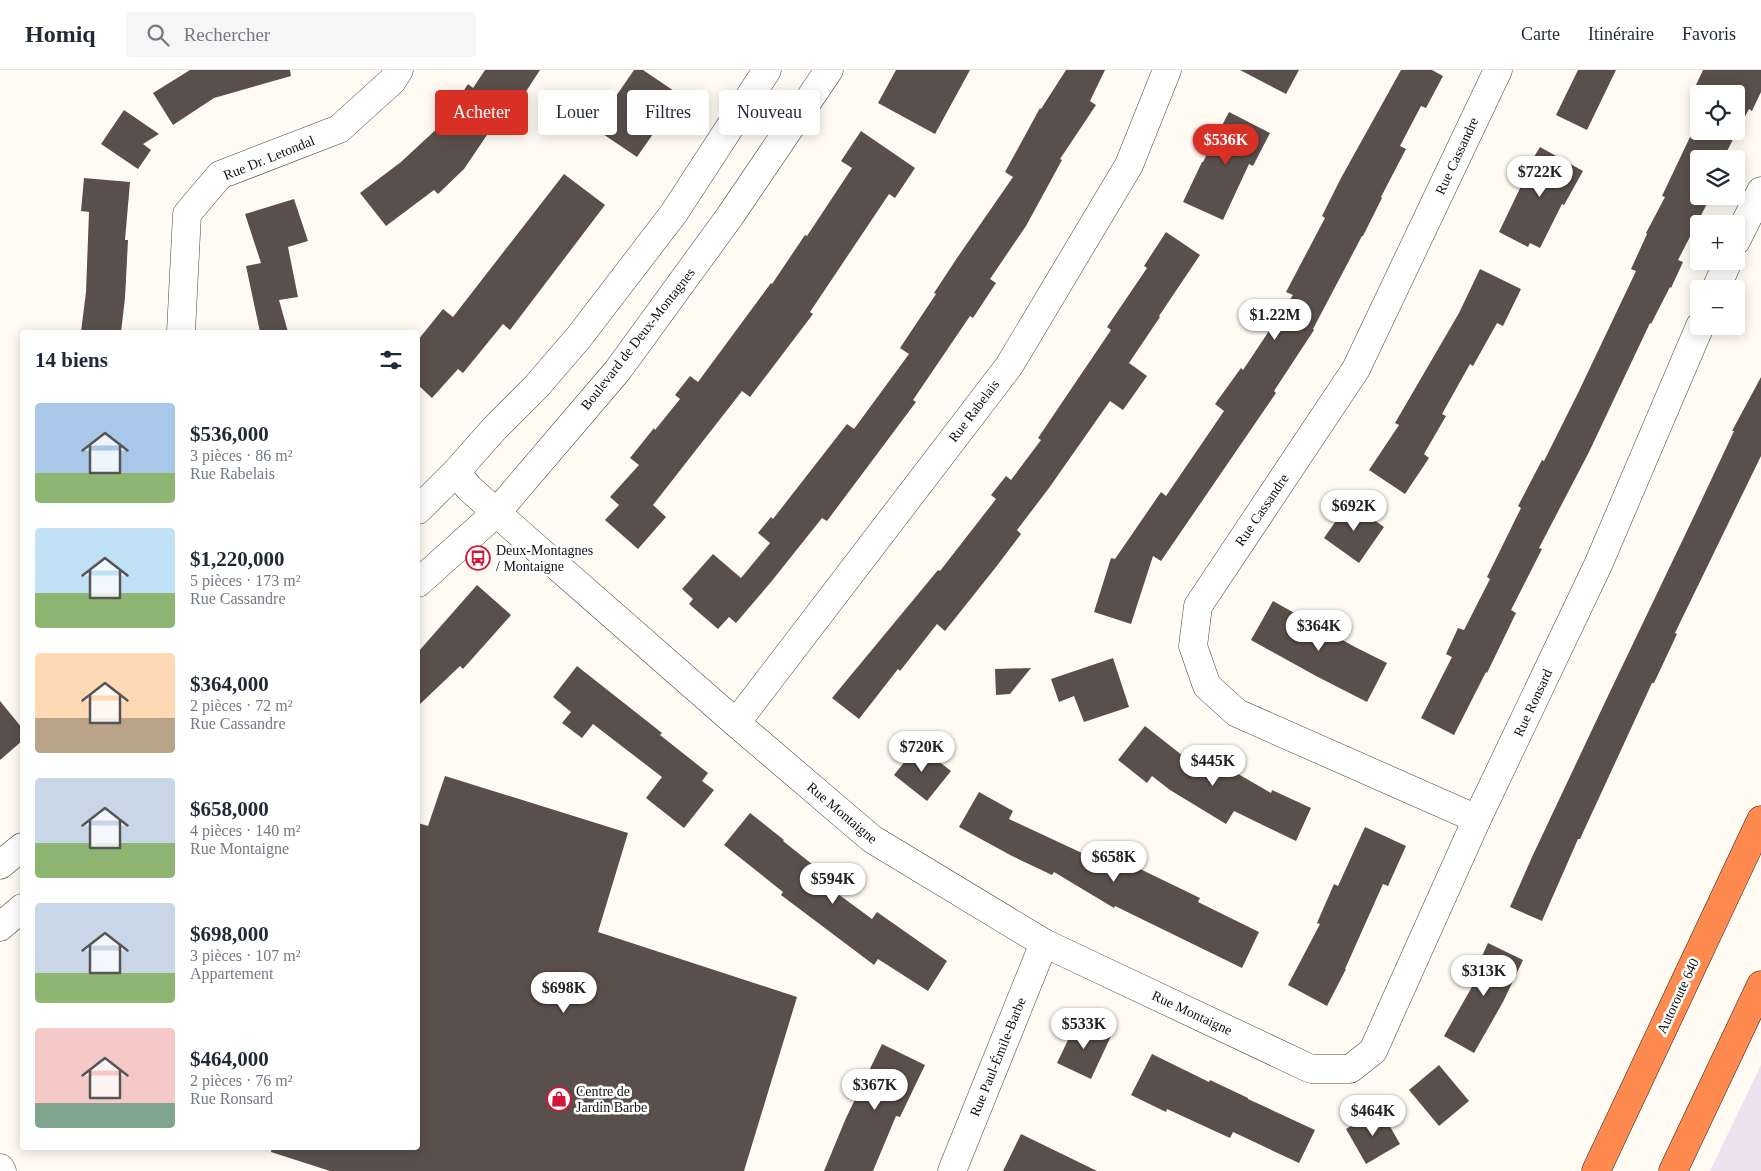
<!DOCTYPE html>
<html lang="fr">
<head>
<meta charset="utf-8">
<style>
	body { margin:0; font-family:Georgia,serif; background:#f6f6f7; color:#1f2937; height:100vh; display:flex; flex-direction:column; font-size:19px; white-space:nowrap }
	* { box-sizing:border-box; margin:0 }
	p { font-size:16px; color:#747a83 }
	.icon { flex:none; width:28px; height:28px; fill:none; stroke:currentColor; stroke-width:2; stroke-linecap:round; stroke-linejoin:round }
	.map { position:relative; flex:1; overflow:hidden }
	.drawer { position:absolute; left:20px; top:260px; width:400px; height:820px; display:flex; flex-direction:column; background:#fff; border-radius:5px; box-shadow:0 2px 12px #0003 }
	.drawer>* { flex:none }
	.top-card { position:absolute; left:435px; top:20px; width:475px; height:45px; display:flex; gap:10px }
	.buttons { position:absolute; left:1690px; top:15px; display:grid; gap:10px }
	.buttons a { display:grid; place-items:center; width:55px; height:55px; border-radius:5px; background:#fff; box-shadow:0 2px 12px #0003; font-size:25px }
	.price { position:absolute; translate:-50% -42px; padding:0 11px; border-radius:18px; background:#fff; color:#222; font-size:16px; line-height:32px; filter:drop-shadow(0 1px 2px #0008) }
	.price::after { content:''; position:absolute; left:50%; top:30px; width:15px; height:11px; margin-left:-8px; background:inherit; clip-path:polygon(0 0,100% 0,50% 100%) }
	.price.current { background:#d93025; color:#fff }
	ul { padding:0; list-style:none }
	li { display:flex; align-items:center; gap:15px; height:125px; padding:0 15px }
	li span { display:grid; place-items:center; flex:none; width:140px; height:100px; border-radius:5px; color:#555 }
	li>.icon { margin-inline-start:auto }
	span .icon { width:60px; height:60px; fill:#fffc; stroke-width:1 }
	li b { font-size:21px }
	h2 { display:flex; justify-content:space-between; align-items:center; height:60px; padding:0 15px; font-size:21px }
	.chip { padding:0 18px; border-radius:5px; background:#fff; box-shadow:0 2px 12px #0003; font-size:18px; line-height:45px }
	.chip.current { background:#d93025; color:#fff }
	header { display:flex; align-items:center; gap:30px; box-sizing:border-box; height:70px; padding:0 25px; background:#fff; border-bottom:1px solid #e0e1e3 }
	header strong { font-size:24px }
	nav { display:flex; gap:28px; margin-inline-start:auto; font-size:18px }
	.search { width:350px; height:45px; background:#f6f6f7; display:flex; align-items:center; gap:12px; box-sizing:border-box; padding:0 18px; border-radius:5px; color:#747a83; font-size:19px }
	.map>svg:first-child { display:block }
</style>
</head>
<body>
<header>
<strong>Homiq</strong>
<div class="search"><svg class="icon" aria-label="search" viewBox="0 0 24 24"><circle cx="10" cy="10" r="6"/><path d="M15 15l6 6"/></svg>Rechercher</div>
<nav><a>Carte</a><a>Itinéraire</a><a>Favoris</a></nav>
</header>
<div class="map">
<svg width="1761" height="1101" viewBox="0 0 1761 1101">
	<rect width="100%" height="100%" fill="#fffbf2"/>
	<path fill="#ece3ef" d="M1761 995V1101H1710Z"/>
	<g fill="#5a4f4b">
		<path d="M190 0H290L291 6 214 28 173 55 153 23Z"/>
		<path d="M485 0H540L521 29 514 25 464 99 438 124 434 120 386 156 360 123 401 92 443 53 468 14 473 18Z"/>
		<path d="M634 0H643L680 25 637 87 594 58Z"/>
		<path d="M896 0H970L935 64 878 33Z"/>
		<path d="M1066 0H1105L1090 31 1096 35 1060 89 1062 90 1026 156 990 209 996 213 973 248 970 246 913 330 916 332 827 451 822 448 771 512 736 553 729 547 718 559 689 534 693 529 682 519 713 484 741 508 770 473 758 463 771 447 773 449 847 354 854 359 909 284 900 278 936 224 934 223 957 188 1013 107 1005 102 1040 38 1041 39Z"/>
		<path d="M1240 0H1299L1286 24Z"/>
		<path d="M1401 0H1432L1443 6 1426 38 1421 36 1400 76 1406 79 1381 127 1382 128 1363 166H1362L1313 259 1314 260 1274 321 1276 323 1161 491 1153 486 1131 554 1094 542 1111 488 1115 489 1161 422 1166 426 1224 341 1215 334 1241 298 1243 300 1293 225 1286 222 1325 148 1322 146 1341 108Z"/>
		<path d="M1578 0H1616L1587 60 1556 45Z"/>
		<path d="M1703 0H1761V22L1752 41 1749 39 1726 83 1731 85 1729 89H1699V126H1711L1678 190 1683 192 1671 218 1670 217 1651 254 1650 253 1589 382 1539 478 1542 479 1511 540 1516 543 1487 603 1486 602 1454 665 1421 648 1452 587 1446 584 1458 558 1464 560 1490 509 1487 507 1521 438 1518 436 1542 390 1544 391 1578 323 1636 201 1631 199 1647 164 1646 163 1665 127 1662 126 1699 48V61H1736V24H1711L1712 22 1696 15Z"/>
		<path d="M124 40 159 64 143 74 151 80 138 99 101 74Z"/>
		<path d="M1229 42 1270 63 1253 96 1249 94 1223 150 1183 132 1202 92H1203Z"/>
		<path d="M861 61 915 98 895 128 889 124 810 242 813 244 750 327 742 321 653 435 666 447 638 479 605 450 619 435 610 427 639 395 630 388 654 358 655 360 680 329 675 325 690 306 698 312 771 213 772 214 805 165 807 166 852 98 841 91Z"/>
		<path d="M1540 77 1583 101 1564 135 1562 134 1540 178 1530 173 1528 177 1499 162 1523 112 1520 110Z"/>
		<path d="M564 104 605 135 510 260 503 254 463 303 458 299 432 328 418 315V270L443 239 453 247Z"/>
		<path d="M84 108 130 112 125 170H128L125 228 121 262H81L86 222 89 142 81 141Z"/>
		<path d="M294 129 308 171 288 177 298 227 279 230 288 262H260L246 196 261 193 245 144Z"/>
		<path d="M1166 162 1200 185 1159 246 1160 247 1129 293 1147 306 1123 340 1110 331 1049 418 1017 460 1021 464 996 497 945 561 937 554 900 601 898 599 859 649 832 628 938 500 940 501 996 429 991 425 1006 406 1011 410 1041 370 1038 368 1111 260 1107 257 1147 198 1144 196Z"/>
		<path d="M1480 199 1521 219 1503 256 1497 253 1473 296 1470 294 1442 344 1446 346 1424 384 1429 388 1405 424 1369 400 1399 355 1395 353 1459 243Z"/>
		<path d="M1761 307V386L1675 563 1677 564 1654 613H1652L1580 769H1578L1542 851 1510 837 1532 787 1607 628 1696 442 1734 361H1732Z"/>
		<path d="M1349 432 1384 457 1359 493 1324 468Z"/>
		<path d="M477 515 511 545 463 599 460 596 418 636V582Z"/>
		<path d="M1273 531 1355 577 1387 593 1367 632 1316 606 1251 570Z"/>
		<path d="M1113 588 1129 637 1084 652 1074 626 1059 632 1051 609Z"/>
		<path d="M577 596 662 663 660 665 708 703 702 711 714 720 684 758 646 728 662 707 593 654 582 668 562 653 571 642 553 627Z"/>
		<path d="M1031 598 1010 624 996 625 995 599Z"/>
		<path d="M0 631 22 658V671L0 690Z"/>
		<path d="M1145 656 1206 704 1214 690 1271 723 1272 720 1311 738 1296 771 1234 741 1226 754 1170 720 1152 706 1147 713 1118 690Z"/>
		<path d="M918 675 951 701 927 731 894 705Z"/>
		<path d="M445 706 628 763 598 862 797 927 744 1101H330L271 1082 272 1078H418V753L428 756Z"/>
		<path d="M979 722 1013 741 1009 749 1097 790 1099 787 1106 791 1113 780 1139 795 1138 798 1200 828 1198 832 1259 862 1242 898 1115 836 1114 838 1054 802 1052 805 1012 786 959 757Z"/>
		<path d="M750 743 784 770 783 771 842 818 838 824 872 849 877 842 947 891 928 921 878 889 874 895 781 825 783 822 724 775Z"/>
		<path d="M1365 757 1406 776 1388 816 1383 814 1345 899H1346L1327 936 1288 915 1320 854 1317 853 1334 814 1338 816Z"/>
		<path d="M1488 873 1523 890 1503 932 1474 983 1444 966 1477 908 1473 906Z"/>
		<path d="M1077 951 1111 966 1091 1009 1057 993Z"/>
		<path d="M882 974 925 995 900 1047 896 1046 873 1101H824L846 1048Z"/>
		<path d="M1152 984 1209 1012 1210 1010 1248 1028V1029L1315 1060 1299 1093 1233 1062 1230 1068 1167 1039 1166 1042 1131 1025Z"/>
		<path d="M1439 995 1469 1031 1439 1056 1409 1020Z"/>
		<path d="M1380 1039 1400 1074 1366 1094 1346 1059Z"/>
		<path d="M1021 1064 1097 1101H1003Z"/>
	</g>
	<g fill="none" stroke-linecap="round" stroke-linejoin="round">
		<g stroke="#434343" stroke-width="29">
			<g id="minor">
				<path d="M1736 171 1761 121"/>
				<path d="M1716 219 1728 191"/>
				<path d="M181 262 187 144 220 105 339 59 392 11 399 0"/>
				<path d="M456 402 469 418 517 461 736 653 872 769 1044 873 1311 999H1350L1373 981 1477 749 1598 495 1700 256"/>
				<path d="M418 440 456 402 494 359 536 317 579 267 674 143 767 0"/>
				<path d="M418 513 497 442 618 300 730 146 829 0"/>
				<path d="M736 653 1009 296 1129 95 1167 0"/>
				<path d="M1477 749 1237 643 1207 616 1193 576 1198 536 1356 299 1498 0"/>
				<path d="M0 795 22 777"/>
				<path d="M0 857 22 838"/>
				<path d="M0 1098 2 1101"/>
				<path d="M952 1101 1044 873"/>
			</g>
		</g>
		<g stroke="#212121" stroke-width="29">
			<g id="highway">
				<path d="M1596 1101 1761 750"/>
				<path d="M1673 1101 1761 915"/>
			</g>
		</g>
		<use href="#minor" stroke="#fff" stroke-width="28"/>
		<use href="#highway" stroke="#ff8a50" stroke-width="28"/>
	</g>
	<defs>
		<g id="bus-ring" transform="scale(1.25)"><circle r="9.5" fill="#fff" stroke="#d11636" stroke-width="1.5"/><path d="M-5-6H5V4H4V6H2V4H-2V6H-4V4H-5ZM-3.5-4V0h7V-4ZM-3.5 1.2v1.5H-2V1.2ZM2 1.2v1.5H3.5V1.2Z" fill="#d11636"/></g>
		<g id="shop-ring" transform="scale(1.25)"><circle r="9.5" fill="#fff" stroke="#d11636" stroke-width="1.5"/><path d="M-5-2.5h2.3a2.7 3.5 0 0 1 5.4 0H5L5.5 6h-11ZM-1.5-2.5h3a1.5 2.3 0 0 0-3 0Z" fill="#d11636"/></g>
	</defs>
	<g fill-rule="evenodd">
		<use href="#bus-ring" x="478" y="488"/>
		<use href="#shop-ring" x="559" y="1029"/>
	</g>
	<g text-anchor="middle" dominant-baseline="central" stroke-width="5" stroke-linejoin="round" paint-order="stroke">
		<g font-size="14" fill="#101010" stroke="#fff">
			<text transform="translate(1457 86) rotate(-65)">Rue Cassandre</text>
			<text transform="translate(269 88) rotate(-22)">Rue Dr. Letondal</text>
			<text transform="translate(638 269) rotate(-52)">Boulevard de Deux-Montagnes</text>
			<text transform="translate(974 341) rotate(-53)">Rue Rabelais</text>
			<text transform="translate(1262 440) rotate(-56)">Rue Cassandre</text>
			<text transform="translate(1533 633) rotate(-65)">Rue Ronsard</text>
			<text transform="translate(842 743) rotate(40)">Rue Montaigne</text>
			<text transform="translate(1678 926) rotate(-65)">Autoroute 640</text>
			<text transform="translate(1192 943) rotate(25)">Rue Montaigne</text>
			<text transform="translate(998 987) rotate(-68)">Rue Paul-Émile-Barbe</text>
		</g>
		<g font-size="14" fill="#101010" stroke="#fff" text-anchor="start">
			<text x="496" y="480">Deux-Montagnes<tspan x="496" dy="16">/ Montaigne</tspan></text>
			<text x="576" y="1021">Centre de<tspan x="576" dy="16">Jardin Barbe</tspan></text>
		</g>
	</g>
</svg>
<div class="buttons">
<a><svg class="icon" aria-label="locate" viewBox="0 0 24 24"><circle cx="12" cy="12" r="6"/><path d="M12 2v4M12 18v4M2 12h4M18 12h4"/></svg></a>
<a><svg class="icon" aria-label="layers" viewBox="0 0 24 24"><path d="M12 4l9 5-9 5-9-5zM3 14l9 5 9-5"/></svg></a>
<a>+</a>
<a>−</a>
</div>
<b class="price current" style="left:1226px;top:96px">$536K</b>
<b class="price" style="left:1540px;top:128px">$722K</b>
<b class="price" style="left:1275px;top:271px">$1.22M</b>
<b class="price" style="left:1354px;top:462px">$692K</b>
<b class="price" style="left:1319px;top:582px">$364K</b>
<b class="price" style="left:922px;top:703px">$720K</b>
<b class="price" style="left:1213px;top:717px">$445K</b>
<b class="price" style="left:1114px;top:813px">$658K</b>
<b class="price" style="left:833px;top:835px">$594K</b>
<b class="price" style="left:1484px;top:927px">$313K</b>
<b class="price" style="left:564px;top:944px">$698K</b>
<b class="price" style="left:1084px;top:980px">$533K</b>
<b class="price" style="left:875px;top:1041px">$367K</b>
<b class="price" style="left:1373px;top:1067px">$464K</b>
<div class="top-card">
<a class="chip current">Acheter</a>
<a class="chip">Louer</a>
<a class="chip">Filtres</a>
<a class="chip">Nouveau</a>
</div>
<section class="drawer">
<h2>14 biens<svg class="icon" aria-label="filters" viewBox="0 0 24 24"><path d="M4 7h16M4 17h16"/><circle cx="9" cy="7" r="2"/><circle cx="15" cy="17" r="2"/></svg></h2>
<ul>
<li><span style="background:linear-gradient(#a9c7e8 70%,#8fb573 0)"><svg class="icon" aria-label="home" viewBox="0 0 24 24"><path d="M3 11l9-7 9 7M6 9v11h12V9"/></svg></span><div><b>$536,000</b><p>3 pièces · 86 m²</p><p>Rue Rabelais</p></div></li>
<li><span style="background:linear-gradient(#bfe0f5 65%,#8fb573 0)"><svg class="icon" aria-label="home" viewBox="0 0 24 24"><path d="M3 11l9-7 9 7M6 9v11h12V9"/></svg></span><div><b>$1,220,000</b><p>5 pièces · 173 m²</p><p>Rue Cassandre</p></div></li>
<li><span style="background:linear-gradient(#ffd9b3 65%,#b9a48a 0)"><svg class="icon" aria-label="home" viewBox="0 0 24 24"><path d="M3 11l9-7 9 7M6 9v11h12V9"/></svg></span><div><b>$364,000</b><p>2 pièces · 72 m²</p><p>Rue Cassandre</p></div></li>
<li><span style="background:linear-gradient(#c9d6e8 65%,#8fb573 0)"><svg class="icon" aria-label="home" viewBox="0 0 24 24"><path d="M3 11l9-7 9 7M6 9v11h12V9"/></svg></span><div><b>$658,000</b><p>4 pièces · 140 m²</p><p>Rue Montaigne</p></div></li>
<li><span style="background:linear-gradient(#c9d6e8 70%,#8fb573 0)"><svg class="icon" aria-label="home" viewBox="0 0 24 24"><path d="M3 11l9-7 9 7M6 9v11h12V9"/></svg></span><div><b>$698,000</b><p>3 pièces · 107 m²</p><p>Appartement</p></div></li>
<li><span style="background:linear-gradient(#f6c9c9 75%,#7fa58c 0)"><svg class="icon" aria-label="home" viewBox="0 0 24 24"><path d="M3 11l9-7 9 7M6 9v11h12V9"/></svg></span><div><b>$464,000</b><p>2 pièces · 76 m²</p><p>Rue Ronsard</p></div></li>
</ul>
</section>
</div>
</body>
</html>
